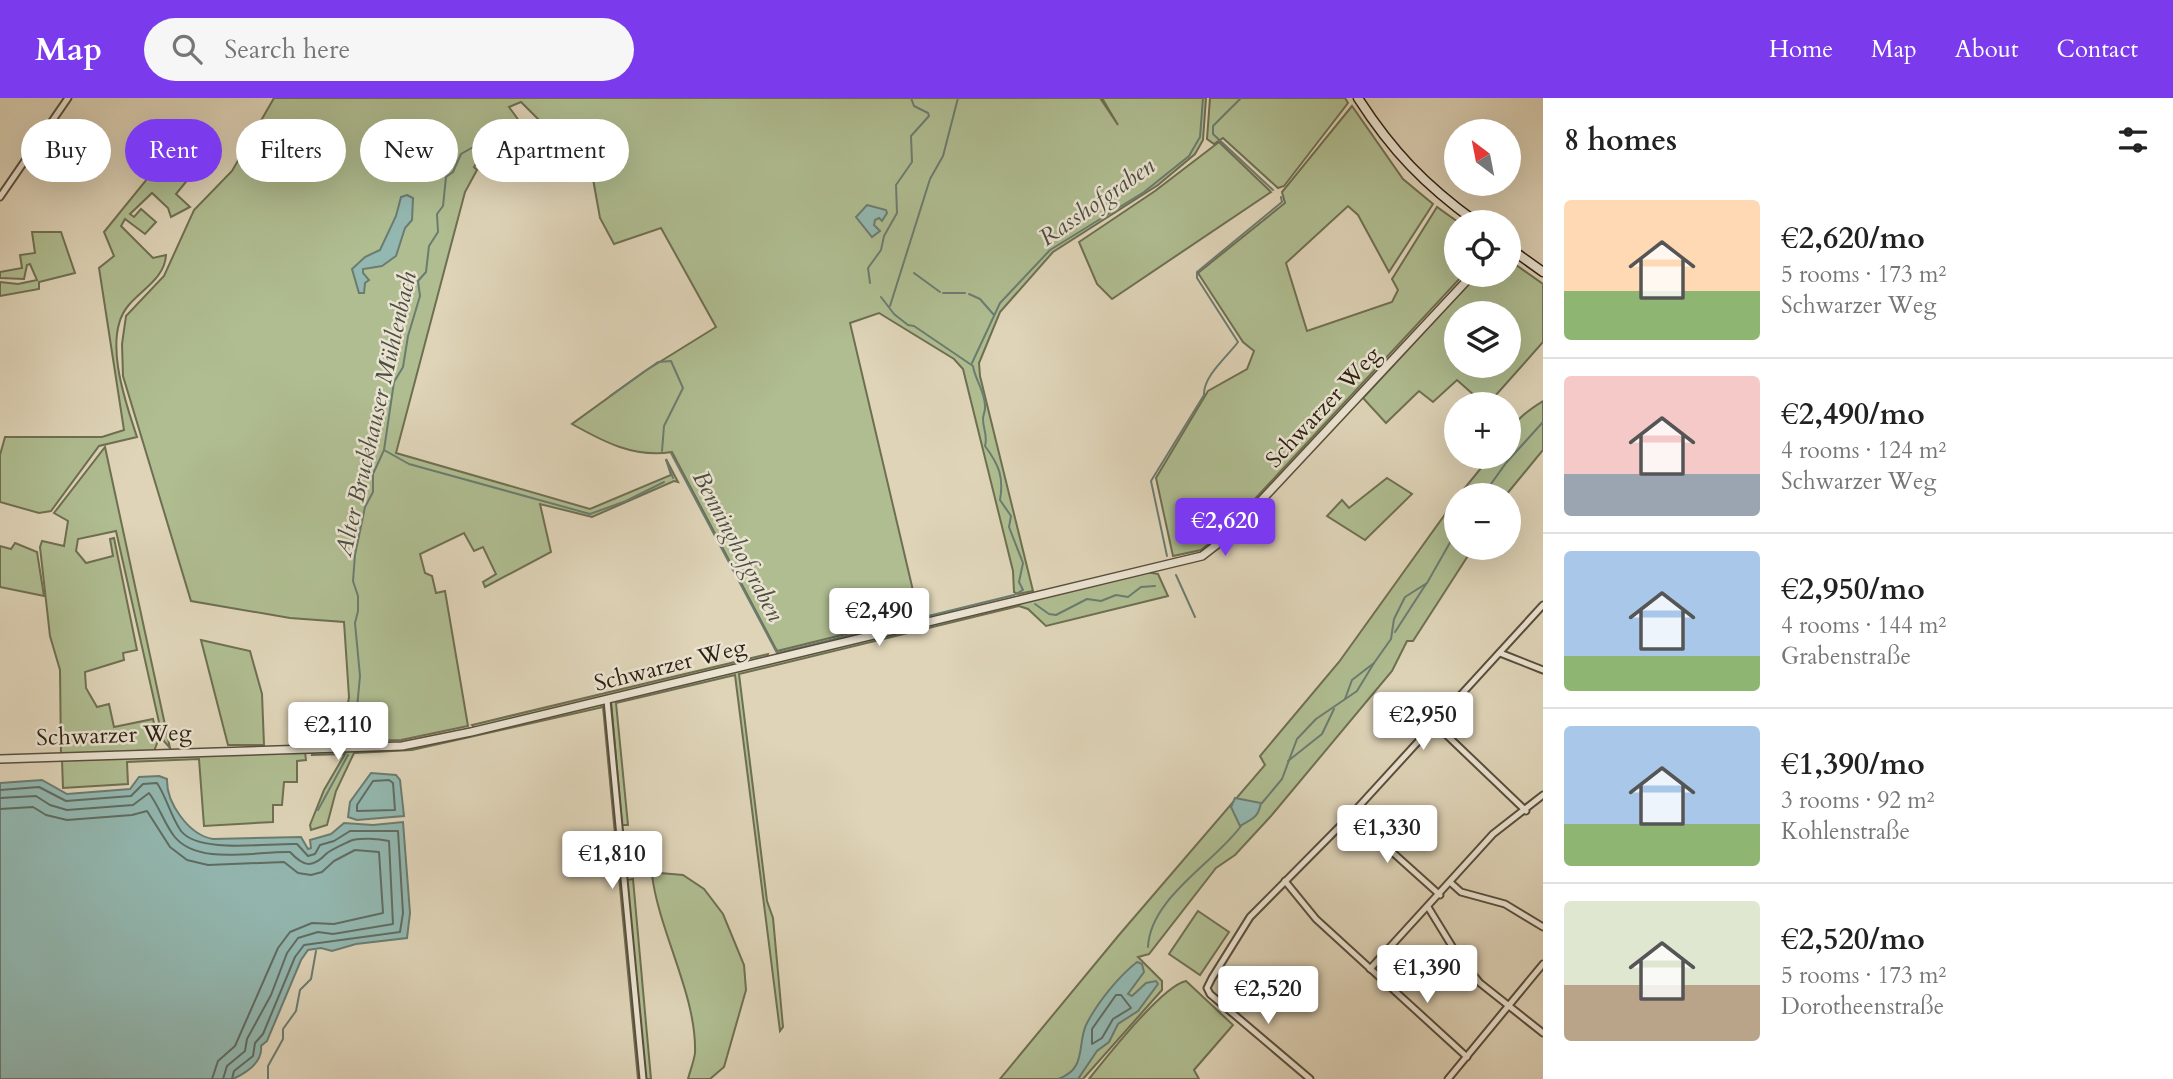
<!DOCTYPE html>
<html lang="en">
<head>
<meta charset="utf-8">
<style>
	body { margin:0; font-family:Cardo,serif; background:#f6f6f6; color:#222; height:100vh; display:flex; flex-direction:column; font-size:26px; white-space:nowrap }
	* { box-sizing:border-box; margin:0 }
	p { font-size:23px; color:#767676 }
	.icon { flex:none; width:38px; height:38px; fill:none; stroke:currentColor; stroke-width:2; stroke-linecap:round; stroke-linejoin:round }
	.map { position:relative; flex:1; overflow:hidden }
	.side { display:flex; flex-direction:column; background:#fff; width:630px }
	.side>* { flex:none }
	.hud { position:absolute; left:21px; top:21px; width:665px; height:63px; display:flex; gap:14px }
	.needle { width:46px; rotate:328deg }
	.fabs { position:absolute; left:1444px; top:21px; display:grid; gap:14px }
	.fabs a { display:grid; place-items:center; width:77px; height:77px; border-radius:50%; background:#fff; box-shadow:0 7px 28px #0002; font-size:35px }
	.price { position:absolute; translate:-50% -60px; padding:0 16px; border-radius:7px; background:#fff; color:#222; font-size:23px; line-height:46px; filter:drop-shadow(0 2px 4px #0008) }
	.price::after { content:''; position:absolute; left:50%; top:42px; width:21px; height:16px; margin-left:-10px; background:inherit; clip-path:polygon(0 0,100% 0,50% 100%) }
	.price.on { background:#7c3aed; color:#fff }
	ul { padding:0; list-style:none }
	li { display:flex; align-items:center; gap:21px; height:175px; padding:0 21px }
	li+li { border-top:2px solid #e0e0e0 }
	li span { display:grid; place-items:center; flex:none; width:196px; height:140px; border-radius:7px; color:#555 }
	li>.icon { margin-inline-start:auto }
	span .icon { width:84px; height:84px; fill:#fffc; stroke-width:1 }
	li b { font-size:30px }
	h2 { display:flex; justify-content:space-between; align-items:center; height:84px; padding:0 21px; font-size:30px }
	.tag { padding:0 24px; border-radius:32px; background:#fff; box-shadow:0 7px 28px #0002; font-size:24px; line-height:63px }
	.tag.on { background:#7c3aed; color:#fff }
	header { display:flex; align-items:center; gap:42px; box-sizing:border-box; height:98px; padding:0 35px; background:#7c3aed; color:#fff }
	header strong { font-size:33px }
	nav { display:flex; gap:38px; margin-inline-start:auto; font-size:24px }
	.search { width:490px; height:63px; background:#f6f6f6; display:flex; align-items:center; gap:18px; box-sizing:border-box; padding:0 24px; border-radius:38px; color:#767676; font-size:26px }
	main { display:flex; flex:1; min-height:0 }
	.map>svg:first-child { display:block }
</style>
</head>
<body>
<header>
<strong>Map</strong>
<div class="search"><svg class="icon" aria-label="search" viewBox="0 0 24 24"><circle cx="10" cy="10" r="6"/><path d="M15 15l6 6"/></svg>Search here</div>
<nav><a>Home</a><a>Map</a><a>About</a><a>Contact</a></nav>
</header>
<main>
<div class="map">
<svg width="1543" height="981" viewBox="0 0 1543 981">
	<rect width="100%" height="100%" fill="#dfd4b8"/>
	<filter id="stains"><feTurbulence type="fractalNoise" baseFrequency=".00286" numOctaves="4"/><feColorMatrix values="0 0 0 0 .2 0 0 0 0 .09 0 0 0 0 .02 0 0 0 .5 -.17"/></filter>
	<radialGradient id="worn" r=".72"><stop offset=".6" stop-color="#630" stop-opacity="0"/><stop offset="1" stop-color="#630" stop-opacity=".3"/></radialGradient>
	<g fill="#afbd91" stroke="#6e6f52" stroke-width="2" fill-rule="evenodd">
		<path d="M274 0H1100L1118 27 1102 0H1206L1203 42 1195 56 1158 87 1053 154 1000 214 979 265 980 278 1033 493 1018 496 1014 494 1013 473 963 271 954 261 879 215 850 225 919 518 777 553 672 354C634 360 604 344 572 326L645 273 716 229 661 130 614 146 600 120 593 81 573 56 521 4 509 9 525 31 480 59 474 69 477 72 465 94 396 355 590 411 671 377 666 361 678 384 674 383 592 419 540 406 551 454 485 489 483 484 496 476 483 449 474 453 464 435 420 456 425 475 432 478 436 495 445 493 468 628 401 642 342 644 349 599 344 524 290 520 191 503 123 278 122 246 126 218 164 178 194 112 232 73Z"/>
		<path d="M1210 0H1345L1348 5 1284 88 1278 90 1223 40 1214 46 1207 41Z"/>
		<path d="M1352 8 1403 81 1433 106 1389 174 1358 117 1348 108 1286 165 1307 233 1392 204 1398 192 1392 181 1437 109 1458 124 1456 177H1463L1225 433 1201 452 1173 458 1156 380 1208 293 1247 271 1254 253 1243 244 1198 175 1285 105 1282 94Z"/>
		<path d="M1219 44 1271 94 1112 201 1097 186 1079 144 1155 93Z"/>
		<path d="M164 60 190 79 176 96 190 109 171 119 168 110 152 95 130 116 134 119 141 111 156 124 145 136 125 121 121 128 153 160 166 157C165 180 141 192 128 208 102 239 126 306 137 339L99 348 51 413 39 415 0 404V357L5 339H102L124 332 99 170 114 158 104 134Z"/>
		<path d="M32 134H61L75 175 39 184V191L0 198V184L18 186 37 182 30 166 27 167 24 181 0 180V174L22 170 20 157 35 155Z"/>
		<path d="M1509 162 1543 186V244L1488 306H1484L1457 282 1433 304 1419 293 1386 325 1363 300 1477 177H1508ZM1508 215V268H1456V215Z"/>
		<path d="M1543 303V352L1506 397H1459L1490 359H1508C1508 328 1517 319 1543 303Z"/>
		<path d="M105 349 170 650 163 642 116 433 78 441 76 453 86 465 113 458 110 441 114 440 137 552 123 555 124 562 85 574 86 590 97 609 109 606 114 629 153 621 158 643 154 653 61 657 60 572 50 538 40 449 42 443 64 448 68 423 54 415Z"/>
		<path d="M1387 380 1412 396 1365 442 1327 418 1342 402 1349 410Z"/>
		<path d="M1456 401V450H1473L1413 543H1407L1392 573 1271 718 1235 757 1216 770 1149 856 1138 859 1162 883V892L1083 981H1000L1119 837 1265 667 1260 658 1339 564Z"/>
		<path d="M15 445 37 454 44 498 0 489V448L11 451Z"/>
		<path d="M1146 474 1158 476 1168 498 1046 528 1028 511 1019 508 739 576 767 803 773 820 783 929 780 933 735 577 616 605 628 727H622L611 603Z"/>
		<path d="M201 542 250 553 262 596 264 647H228Z"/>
		<path d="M768 556 767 560 475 630 472 627Z"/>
		<path d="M599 606 606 612 640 981H638L603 609 412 652 354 655 336 693 327 727 311 732 310 727 324 692 345 656 312 657 313 653 401 651Z"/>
		<path d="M305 654 306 662 297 663V684H284L282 707H273V724L204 728 199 661 127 664 128 686 63 690 62 662Z"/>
		<path d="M660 775 683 777 704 791 723 816 744 867 746 892 724 969 710 981H688C690 973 694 963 695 955 697 898 659 834 652 777Z"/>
		<path d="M633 781 651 981H645L627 782Z"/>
		<path d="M1198 813 1229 834 1200 877 1169 856Z"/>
		<path d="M1186 883 1233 927 1194 972 1199 981H1089C1106 960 1162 888 1186 883Z"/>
	</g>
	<g fill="#93b8b1" stroke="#6b7c71" stroke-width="2">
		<path d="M407 97 413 100 412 122 405 130 396 158 382 168 363 171V175L369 182 365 185 364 195H359L352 171 365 159 380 152 396 118 401 99Z"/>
		<path d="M867 107 886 112 887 115 882 123 879 120 875 122 874 127 880 133 872 139 856 119Z"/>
		<path d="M371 675 396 677 400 682 404 718 357 722 348 719 350 704Z"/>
		<path d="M159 678 167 681C166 705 189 737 213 741L301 739 308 751 311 750 310 742 331 736 344 725 373 727 403 724 410 815 407 840 356 846 332 853 321 850 308 852 301 862 267 943 261 948C263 965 246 975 233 981H0V685L42 682 67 696 130 691 139 679Z"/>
		<path d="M1235 700 1261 705C1258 721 1251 721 1240 728L1231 709Z"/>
		<path d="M1137 864 1142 866 1144 874 1128 896 1132 898 1146 885 1156 883 1158 886 1138 913 1118 926 1109 944 1097 953 1078 981H1058C1087 971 1077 947 1086 927 1097 905 1118 879 1137 864Z"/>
	</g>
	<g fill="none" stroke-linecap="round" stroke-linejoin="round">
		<g stroke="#606c62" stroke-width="2">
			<path d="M389 682 393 685 395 712 357 713V707L373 683Z"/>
			<path d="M0 692 39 689 66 703 131 698 143 686 157 685C166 698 171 719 181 733 199 756 267 745 297 746L308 758 315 756 320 747 334 743 350 733H398L403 815 400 834 304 847 295 859 263 936 255 945 253 958 234 973 232 981"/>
			<path d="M0 700 36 698 50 707 67 712 133 707 149 695C159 708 164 725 174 738 197 768 256 753 290 754 303 768 312 771 326 756 330 752 344 746 350 743 359 739 380 741 389 743L393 826 333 836 318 834 298 840 287 855 271 897 247 941 245 953 227 968 223 981"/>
			<path d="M0 711 33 709 46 717 67 722 132 717 147 713 170 749 187 762 208 767 284 764 298 775 311 777 322 774 334 763 355 752 379 754 383 815 334 826 312 825 290 834 278 850 235 948 218 963 212 981"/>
			<path d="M1116 897H1121L1131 910 1113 921 1102 940 1092 946V931Z"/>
		</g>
		<g stroke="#6b7c71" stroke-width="2">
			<path d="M1241 0 1213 28V36L1273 92"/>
			<path d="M914 175 940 194"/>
			<path d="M870 185 868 170 881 152 884 138 897 115 896 87 912 64 911 38 929 18 928 15 914 8 911 0"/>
			<path d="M943 195H965"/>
			<path d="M969 196 980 201 994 217"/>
			<path d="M890 208 930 81 943 58 958 0"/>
			<path d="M972 265 1000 205 1050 152 1144 94 1189 58 1200 39 1203 0"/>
			<path d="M610 298 658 264 671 263 683 290 664 328 662 353"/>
			<path d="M384 352 409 366 590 416 626 403 664 384"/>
			<path d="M671 355 777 555 1014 497 1023 492 1019 484 1023 465 1009 429 1011 418 1000 402C1004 379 999 367 985 348 988 338 983 331 983 321 983 317 985 314 985 310 986 295 975 282 973 268L914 228 908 227 894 216 881 199"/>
			<path d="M666 362 673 380"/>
			<path d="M1483 397 1506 365 1543 324"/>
			<path d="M1167 458 1151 383 1204 297C1203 278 1228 258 1238 244L1197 180V174L1282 104 1281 99"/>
			<path d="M1176 477 1195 519"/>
			<path d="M1035 506 1049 516 1056 517 1087 501 1101 503 1116 497 1128 499 1141 489 1155 488"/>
			<path d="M1395 534 1426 486"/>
			<path d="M1345 601 1352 582 1374 565 1391 541 1394 521 1405 499 1427 485 1456 434"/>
			<path d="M354 642 360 578 355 525 358 513V498L353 483 355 457 365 409 373 394V376L384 352 394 284 403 269 408 238 420 198 418 183 426 174 429 148 438 134 437 116 443 108 446 79 453 74 461 56 482 44 503 26"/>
			<path d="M1288 663 1322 636 1334 611"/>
			<path d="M1262 705 1282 681 1297 641 1316 621 1357 593 1374 565"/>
			<path d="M318 712 348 657"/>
			<path d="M1148 849C1150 800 1214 765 1241 728"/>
			<path d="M268 981V968L283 941V931L296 913 300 892 311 881 316 853"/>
		</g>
		<g stroke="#5a4e3c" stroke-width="9">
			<g id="minor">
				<path d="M0 99 68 0"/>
				<path d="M1500 555 1543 572"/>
				<path d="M607 602 643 981"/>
				<path d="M1433 624 1526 713"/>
				<path d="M1351 717 1440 797"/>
				<path d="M1285 783 1316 821 1467 959"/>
				<path d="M1451 785 1461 794 1505 806 1543 829"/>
				<path d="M1428 809 1458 858 1480 885 1543 935"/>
				<path d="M1370 871 1493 736 1543 697"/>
				<path d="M1310 981 1210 896 1207 890 1212 880 1250 819 1351 717 1543 507"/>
				<path d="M1448 981 1543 866"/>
			</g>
		</g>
		<g stroke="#5a4e3c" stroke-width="10">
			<path id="tertiary" d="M0 661 402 648 471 634 1202 458 1228 438 1472 177"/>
		</g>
		<g stroke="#2e2112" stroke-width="11">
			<g id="secondary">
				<path d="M1358 0C1392 53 1425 87 1476 124"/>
				<path d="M1508 149 1543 174"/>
			</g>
		</g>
		<use href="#minor" stroke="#eae3d1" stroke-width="5"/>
		<use href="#tertiary" stroke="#eae3d1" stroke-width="7"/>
		<use href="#secondary" stroke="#eae3d1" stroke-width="8"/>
	</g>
	<g text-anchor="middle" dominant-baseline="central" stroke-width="5" stroke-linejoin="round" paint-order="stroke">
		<g font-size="23" fill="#2e2112" stroke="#eae3d1">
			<text transform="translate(1323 309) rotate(-47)">Schwarzer Weg</text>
			<text transform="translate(670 567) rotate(-14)">Schwarzer Weg</text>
			<text transform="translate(114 637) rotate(-2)">Schwarzer Weg</text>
		</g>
		<g font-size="24" font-style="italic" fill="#4c4e42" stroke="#eae3d1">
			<text transform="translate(1097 104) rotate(-35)">Rasshofgraben</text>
			<text transform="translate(376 316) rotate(-77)">Alter Bruckhauser Mühlenbach</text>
			<text transform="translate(738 448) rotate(62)">Benninghofgraben</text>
		</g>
	</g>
	<rect width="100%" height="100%" filter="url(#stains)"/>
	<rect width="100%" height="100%" fill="url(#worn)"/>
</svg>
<div class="fabs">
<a><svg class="needle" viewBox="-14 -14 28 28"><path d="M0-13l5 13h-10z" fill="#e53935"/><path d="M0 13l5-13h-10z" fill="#767676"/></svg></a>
<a><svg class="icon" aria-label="locate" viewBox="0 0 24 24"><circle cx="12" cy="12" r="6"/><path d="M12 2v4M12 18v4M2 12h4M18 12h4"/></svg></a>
<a><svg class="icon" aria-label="layers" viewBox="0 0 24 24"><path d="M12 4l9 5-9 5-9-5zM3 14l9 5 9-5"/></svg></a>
<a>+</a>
<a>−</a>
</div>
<b class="price on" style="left:1225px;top:460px">€2,620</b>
<b class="price" style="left:879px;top:550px">€2,490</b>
<b class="price" style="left:1423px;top:654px">€2,950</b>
<b class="price" style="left:338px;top:664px">€2,110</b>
<b class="price" style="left:1387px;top:767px">€1,330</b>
<b class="price" style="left:612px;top:793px">€1,810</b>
<b class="price" style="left:1427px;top:907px">€1,390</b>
<b class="price" style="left:1268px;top:928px">€2,520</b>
<div class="hud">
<a class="tag">Buy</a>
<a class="tag on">Rent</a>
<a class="tag">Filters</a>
<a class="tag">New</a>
<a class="tag">Apartment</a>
</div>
</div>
<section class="side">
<h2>8 homes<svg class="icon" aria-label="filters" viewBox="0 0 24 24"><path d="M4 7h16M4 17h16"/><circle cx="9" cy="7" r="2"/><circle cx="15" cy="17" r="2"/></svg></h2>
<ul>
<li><span style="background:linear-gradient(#ffd9b3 65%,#8fb573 0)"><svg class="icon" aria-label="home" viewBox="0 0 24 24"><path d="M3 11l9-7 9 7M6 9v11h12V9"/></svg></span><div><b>€2,620/mo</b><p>5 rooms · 173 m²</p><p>Schwarzer Weg</p></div></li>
<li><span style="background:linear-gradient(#f6c9c9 70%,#9aa5b1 0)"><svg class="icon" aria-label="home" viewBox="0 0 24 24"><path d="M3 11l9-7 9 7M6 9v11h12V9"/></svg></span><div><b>€2,490/mo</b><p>4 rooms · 124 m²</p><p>Schwarzer Weg</p></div></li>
<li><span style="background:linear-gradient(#a9c7e8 75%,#8fb573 0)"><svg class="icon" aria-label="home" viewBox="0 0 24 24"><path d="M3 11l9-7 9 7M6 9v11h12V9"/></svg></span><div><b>€2,950/mo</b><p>4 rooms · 144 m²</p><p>Grabenstraße</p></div></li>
<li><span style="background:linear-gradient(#a9c7e8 70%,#8fb573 0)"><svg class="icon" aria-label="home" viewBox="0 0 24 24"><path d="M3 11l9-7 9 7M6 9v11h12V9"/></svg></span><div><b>€1,390/mo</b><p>3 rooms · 92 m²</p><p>Kohlenstraße</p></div></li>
<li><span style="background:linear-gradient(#dfe7d0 60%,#b9a48a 0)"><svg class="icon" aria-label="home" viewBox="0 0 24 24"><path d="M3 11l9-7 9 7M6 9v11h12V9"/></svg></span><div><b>€2,520/mo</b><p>5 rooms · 173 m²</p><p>Dorotheenstraße</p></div></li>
</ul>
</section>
</main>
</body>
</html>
